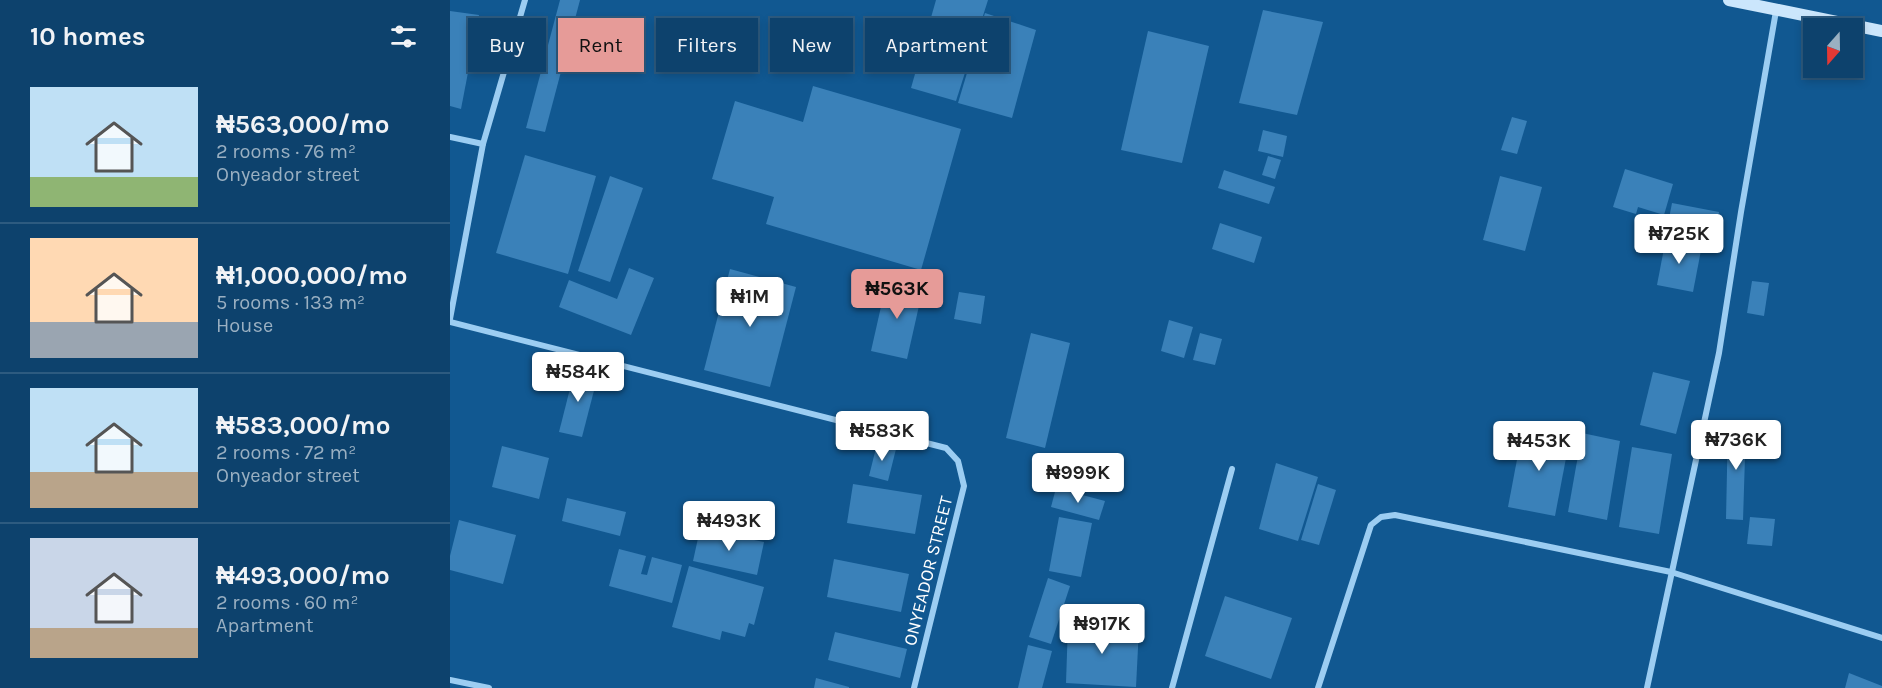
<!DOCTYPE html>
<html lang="en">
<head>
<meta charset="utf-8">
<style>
	body { margin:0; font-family:Karla,sans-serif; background:#1b4d75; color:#f1f3f6; height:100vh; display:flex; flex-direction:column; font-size:22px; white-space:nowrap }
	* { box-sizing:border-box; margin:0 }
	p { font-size:20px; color:#9ab0c2 }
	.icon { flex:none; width:33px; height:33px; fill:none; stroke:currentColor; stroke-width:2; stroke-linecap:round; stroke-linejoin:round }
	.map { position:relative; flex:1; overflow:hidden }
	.details { display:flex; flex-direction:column; background:#0d426d; width:450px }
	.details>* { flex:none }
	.guide { position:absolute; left:18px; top:18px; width:570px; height:54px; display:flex; gap:12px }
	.needle { width:39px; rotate:200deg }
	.controls { position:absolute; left:1353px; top:18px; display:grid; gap:12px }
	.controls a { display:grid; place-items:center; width:60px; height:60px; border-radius:0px; background:#0d426d; box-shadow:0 3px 9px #0003,0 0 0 2px #2d5b80; font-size:30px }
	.price { position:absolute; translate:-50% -51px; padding:0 14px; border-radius:6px; background:#fff; color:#222; font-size:20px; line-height:39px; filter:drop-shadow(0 2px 3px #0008) }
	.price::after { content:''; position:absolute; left:50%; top:36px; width:18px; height:14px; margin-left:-9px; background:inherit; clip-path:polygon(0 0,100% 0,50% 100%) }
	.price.on { background:#e69b98; color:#111 }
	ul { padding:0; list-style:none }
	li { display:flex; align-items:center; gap:18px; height:150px; padding:0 30px }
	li+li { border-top:2px solid #2d5b80 }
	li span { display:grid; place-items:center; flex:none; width:168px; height:120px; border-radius:0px; color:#555 }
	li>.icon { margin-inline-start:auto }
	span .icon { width:72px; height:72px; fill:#fffc; stroke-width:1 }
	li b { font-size:26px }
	h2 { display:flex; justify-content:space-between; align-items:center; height:72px; padding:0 30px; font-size:26px }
	.pill { padding:0 21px; border-radius:0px; background:#0d426d; box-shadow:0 3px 9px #0003,0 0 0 2px #2d5b80; font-size:21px; line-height:54px }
	.pill.on { background:#e69b98; color:#111 }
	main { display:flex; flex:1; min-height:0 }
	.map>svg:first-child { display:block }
</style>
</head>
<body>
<main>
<section class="details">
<h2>10 homes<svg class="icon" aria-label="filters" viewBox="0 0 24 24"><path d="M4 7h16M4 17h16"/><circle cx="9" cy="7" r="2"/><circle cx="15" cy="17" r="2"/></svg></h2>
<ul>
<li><span style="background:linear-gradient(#bfe0f5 75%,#8fb573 0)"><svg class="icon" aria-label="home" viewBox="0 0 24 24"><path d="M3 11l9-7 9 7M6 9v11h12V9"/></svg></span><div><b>₦563,000/mo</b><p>2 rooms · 76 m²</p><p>Onyeador street</p></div></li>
<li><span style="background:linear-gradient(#ffd9b3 70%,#9aa5b1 0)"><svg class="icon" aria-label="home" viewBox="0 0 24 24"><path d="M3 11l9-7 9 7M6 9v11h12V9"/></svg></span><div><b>₦1,000,000/mo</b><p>5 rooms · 133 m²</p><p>House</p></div></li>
<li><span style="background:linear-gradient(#bfe0f5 70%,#b9a48a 0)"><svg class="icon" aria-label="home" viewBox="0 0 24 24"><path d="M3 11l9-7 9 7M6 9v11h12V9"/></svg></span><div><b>₦583,000/mo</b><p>2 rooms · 72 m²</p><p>Onyeador street</p></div></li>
<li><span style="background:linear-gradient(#c9d6e8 75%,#b9a48a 0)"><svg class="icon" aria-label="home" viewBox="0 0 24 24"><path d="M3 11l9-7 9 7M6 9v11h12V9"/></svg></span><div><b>₦493,000/mo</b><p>2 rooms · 60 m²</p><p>Apartment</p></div></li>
</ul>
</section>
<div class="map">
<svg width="1432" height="688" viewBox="0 0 1432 688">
	<rect width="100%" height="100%" fill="#115891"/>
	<g fill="#3a81b9">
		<path d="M110 0H130L95 132 76 128Z"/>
		<path d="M486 0H538L506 101 461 88Z"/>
		<path d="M813 10 873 22 847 115 789 103Z"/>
		<path d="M0 11 29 15 11 109 0 106Z"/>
		<path d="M535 13 586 30 562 118 508 103Z"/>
		<path d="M698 31 759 46 732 163 671 150Z"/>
		<path d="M363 86 511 129 471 270 316 224 324 197 262 179 285 101 353 122Z"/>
		<path d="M1062 117 1077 121 1067 154 1051 150Z"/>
		<path d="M813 130 837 136 833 157 808 151Z"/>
		<path d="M75 155 146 176 118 274 46 253Z"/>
		<path d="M818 156 831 160 825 179 812 175Z"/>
		<path d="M1175 169 1223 184 1214 215 1188 207 1186 214 1163 207Z"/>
		<path d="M774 170 825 187 819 204 768 188Z"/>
		<path d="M160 176 193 188 160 282 128 271Z"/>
		<path d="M1050 176 1092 187 1075 251 1033 240Z"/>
		<path d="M1222 203 1269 212 1263 242 1216 234Z"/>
		<path d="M770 223 812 237 804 263 762 249Z"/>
		<path d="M1216 238 1252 245 1243 292 1207 285Z"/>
		<path d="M179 268 204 278 181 335 109 307 119 280 167 299Z"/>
		<path d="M280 269 346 287 320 387 254 370Z"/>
		<path d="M437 280 473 288 457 359 421 351Z"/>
		<path d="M1302 281 1319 283 1314 316 1297 313Z"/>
		<path d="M509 292 535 296 531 324 504 319Z"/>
		<path d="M719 320 743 327 734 358 711 351Z"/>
		<path d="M581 333 620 343 595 448 556 438Z"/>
		<path d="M750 333 772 339 765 365 743 360Z"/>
		<path d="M125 369 148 375 132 437 109 432Z"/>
		<path d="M1203 372 1240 381 1226 434 1190 425Z"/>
		<path d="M1278 423 1296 424 1293 520 1276 519Z"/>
		<path d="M1073 428 1120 437 1105 516 1058 507Z"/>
		<path d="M1132 433 1170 441 1157 520 1118 512Z"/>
		<path d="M427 444 446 449 438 481 419 476Z"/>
		<path d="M52 446 99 458 89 499 42 487Z"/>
		<path d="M1182 447 1222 454 1209 534 1169 527Z"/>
		<path d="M826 463 868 477 848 541 809 529Z"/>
		<path d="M403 484 472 495 465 534 397 523Z"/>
		<path d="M868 484 886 490 869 545 851 540Z"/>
		<path d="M606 488 655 501 649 520 601 507Z"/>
		<path d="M117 498 176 512 170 536 112 521Z"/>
		<path d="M609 517 642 523 631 577 599 571Z"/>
		<path d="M1300 517 1325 519 1322 546 1297 544Z"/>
		<path d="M9 520 66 535 53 584 0 570V556Z"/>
		<path d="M250 529 314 542 307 575 243 561Z"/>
		<path d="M169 549 196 556 191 574 197 575 202 557 232 565 222 603 159 586Z"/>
		<path d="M384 559 459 574 451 612 377 597Z"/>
		<path d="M239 566 314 587 304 625 299 623 295 637 272 631 270 640 222 627Z"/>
		<path d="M598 578 620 586 601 644 579 637Z"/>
		<path d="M775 596 842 618 821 679 755 656Z"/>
		<path d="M618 624 689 628 686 687 616 683Z"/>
		<path d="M385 632 457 649 450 678 378 660Z"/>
		<path d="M578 645 602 651 592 688H568Z"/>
		<path d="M1399 673 1432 686V688H1395Z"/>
		<path d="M366 678 399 687V688H364Z"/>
	</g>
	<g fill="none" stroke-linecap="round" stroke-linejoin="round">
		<g stroke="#9ccdf2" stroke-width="6">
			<path d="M0 137 33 144"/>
			<path d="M0 319 33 144 75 0"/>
			<path d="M0 322 496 448 508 461 514 486 464 688"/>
			<path d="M0 680 39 688"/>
			<path d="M722 688 782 469"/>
			<path d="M868 688 921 525 931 517 945 515 1221 572 1432 638"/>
			<path d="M1197 688 1269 353 1291 212 1326 11"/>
		</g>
		<path stroke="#cbe6fc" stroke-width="12" d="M1279 0 1432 31"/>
	</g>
	<g text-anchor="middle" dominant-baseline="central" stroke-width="4.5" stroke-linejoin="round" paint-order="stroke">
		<g font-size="18" fill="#fff" stroke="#115891">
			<text transform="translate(478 571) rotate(-76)">ONYEADOR STREET</text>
		</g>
	</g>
</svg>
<div class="controls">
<a><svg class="needle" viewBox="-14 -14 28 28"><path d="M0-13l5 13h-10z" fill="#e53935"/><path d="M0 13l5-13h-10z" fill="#9ab0c2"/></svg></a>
</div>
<b class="price" style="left:1229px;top:265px">₦725K</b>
<b class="price on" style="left:447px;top:320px">₦563K</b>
<b class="price" style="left:300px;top:328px">₦1M</b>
<b class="price" style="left:128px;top:403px">₦584K</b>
<b class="price" style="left:432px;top:462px">₦583K</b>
<b class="price" style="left:1286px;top:471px">₦736K</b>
<b class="price" style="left:1089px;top:472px">₦453K</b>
<b class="price" style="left:628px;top:504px">₦999K</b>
<b class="price" style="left:279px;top:552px">₦493K</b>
<b class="price" style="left:652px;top:655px">₦917K</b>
<div class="guide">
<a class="pill">Buy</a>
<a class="pill on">Rent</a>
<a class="pill">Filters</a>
<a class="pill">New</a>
<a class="pill">Apartment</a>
</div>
</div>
</main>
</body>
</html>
